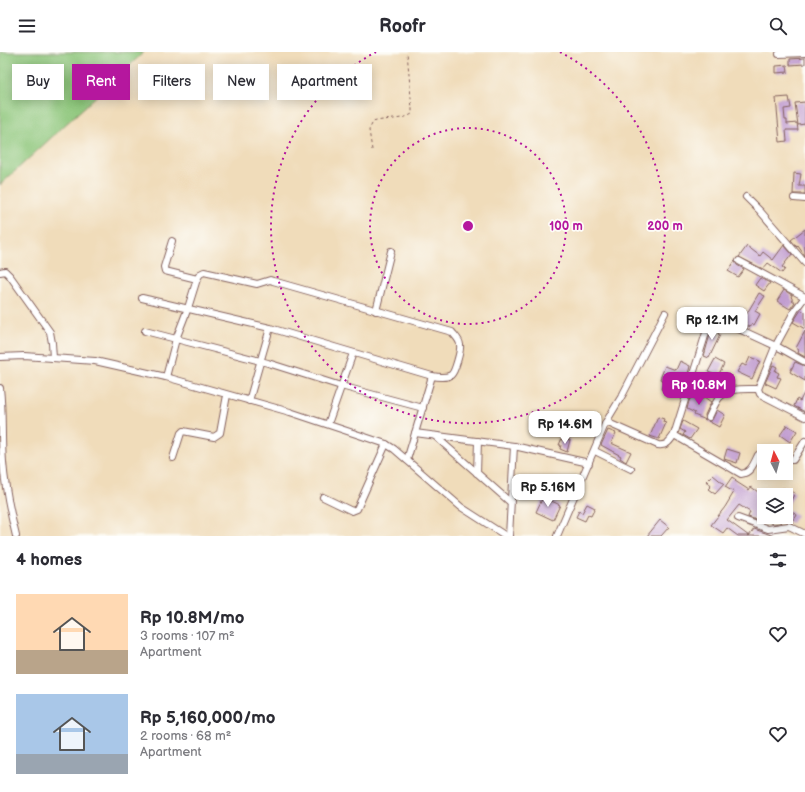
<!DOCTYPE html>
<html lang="en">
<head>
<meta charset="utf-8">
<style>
	body { margin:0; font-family:"Balsamiq Sans",sans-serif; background:#f2f2f3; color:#2b2b33; height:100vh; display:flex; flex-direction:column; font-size:15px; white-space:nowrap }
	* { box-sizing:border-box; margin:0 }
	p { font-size:13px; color:#7c7c81 }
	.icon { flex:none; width:22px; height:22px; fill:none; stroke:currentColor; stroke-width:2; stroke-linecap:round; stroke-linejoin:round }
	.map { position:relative; height:484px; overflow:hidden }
	.drawer { display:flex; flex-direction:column; background:#fff; flex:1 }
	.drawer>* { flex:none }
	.guide { position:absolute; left:12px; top:12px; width:400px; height:36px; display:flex; gap:8px }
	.needle { width:26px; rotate:354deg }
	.controls { position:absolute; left:757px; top:392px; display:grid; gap:8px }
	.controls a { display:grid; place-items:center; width:36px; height:36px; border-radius:0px; background:#fff; box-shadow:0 2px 10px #0003; font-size:20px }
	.price { position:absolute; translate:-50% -34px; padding:0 9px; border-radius:8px; background:#fff; color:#222; font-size:13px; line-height:26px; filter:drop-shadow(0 1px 2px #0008) }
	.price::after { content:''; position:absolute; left:50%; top:24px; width:12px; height:9px; margin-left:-6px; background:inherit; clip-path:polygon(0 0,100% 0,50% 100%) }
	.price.selected { background:#b5179e; color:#fff }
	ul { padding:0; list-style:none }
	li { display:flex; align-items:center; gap:12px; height:100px; padding:0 16px }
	li span { display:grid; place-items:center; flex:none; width:112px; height:80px; border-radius:0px; color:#555 }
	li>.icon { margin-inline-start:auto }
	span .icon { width:48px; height:48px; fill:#fffc; stroke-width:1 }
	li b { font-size:17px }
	h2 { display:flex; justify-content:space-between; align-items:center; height:48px; padding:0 16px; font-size:17px }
	.chip { padding:0 14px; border-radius:0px; background:#fff; box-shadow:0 2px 10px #0003; font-size:14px; line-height:36px }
	.chip.selected { background:#b5179e; color:#fff }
	header { display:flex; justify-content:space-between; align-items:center; height:52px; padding:0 16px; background:#fff; font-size:18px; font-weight:700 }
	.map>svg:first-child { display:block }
</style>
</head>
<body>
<header><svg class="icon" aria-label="menu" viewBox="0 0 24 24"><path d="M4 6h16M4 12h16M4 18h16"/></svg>Roofr<svg class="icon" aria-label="search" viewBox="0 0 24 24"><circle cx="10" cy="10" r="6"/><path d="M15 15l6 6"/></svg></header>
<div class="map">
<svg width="805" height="484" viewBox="0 0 805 484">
	<rect width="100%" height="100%" fill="#fdfcf7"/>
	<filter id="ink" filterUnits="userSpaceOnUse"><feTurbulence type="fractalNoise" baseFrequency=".025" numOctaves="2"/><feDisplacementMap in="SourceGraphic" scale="8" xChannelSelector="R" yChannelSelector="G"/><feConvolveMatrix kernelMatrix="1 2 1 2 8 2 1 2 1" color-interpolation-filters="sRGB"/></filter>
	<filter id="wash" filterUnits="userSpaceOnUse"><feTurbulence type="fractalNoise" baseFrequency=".012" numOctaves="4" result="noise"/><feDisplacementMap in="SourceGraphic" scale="16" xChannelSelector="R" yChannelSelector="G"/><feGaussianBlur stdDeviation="0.9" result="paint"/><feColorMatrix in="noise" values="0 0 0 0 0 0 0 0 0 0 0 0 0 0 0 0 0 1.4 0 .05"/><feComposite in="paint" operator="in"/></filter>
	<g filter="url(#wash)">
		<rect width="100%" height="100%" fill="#f0dcba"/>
		<path fill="#8dc67a" stroke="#6c7252" d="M0 0H144L0 133Z"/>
		<g id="blocks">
			<g fill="#c19dd0">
				<path d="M805 6V12L790 13V7Z"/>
				<path d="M787 13 788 20 776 21V14Z"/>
				<path d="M789 45 791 56 784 57 785 68H787V72L797 71 798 78H786L787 89 780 90 776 46Z"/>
				<path d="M805 50V72L798 73 795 51Z"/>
				<path d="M794 121 801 122 799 134H805V142H793Z"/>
				<path d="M805 177V204L798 194 797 195 791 188Z"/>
				<path d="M784 193 792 202 782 215 785 217 782 221 768 211 763 217 739 205 747 194 760 204 763 200 773 208Z"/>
				<path d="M735 209 737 213 744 217 738 225 728 219Z"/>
				<path d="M760 226 770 231 764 239 755 233Z"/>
				<path d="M784 238 792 243 791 245 792 246V248L795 250 790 257 777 249Z"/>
				<path d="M759 241 765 244 755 259 760 262 754 273 752 272 750 275 745 272 746 270 743 268Z"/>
				<path d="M801 258 805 260V277L793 270Z"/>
				<path d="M714 274 721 277 718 282 720 283 709 306 704 304 711 279Z"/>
				<path d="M805 279V305L798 301 799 298 796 296Z"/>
				<path d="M750 305 760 309 752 327 737 320 742 312 746 314Z"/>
				<path d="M715 307 724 312 718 324 708 320Z"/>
				<path d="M680 309 690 314 687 326 677 321 672 334 675 335 672 342 661 337 664 329 660 327 665 314 676 318Z"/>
				<path d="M795 310 805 314V329L790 320Z"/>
				<path d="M773 313 777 315 775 319 779 321 777 325 781 326 776 336 765 331Z"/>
				<path d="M805 339V360L794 354 797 347 800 349Z"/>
				<path d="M694 341 703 347 704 345 711 350 705 363 706 368 694 363 695 361 687 357 689 349Z"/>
				<path d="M717 358 725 363 719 375 708 369 712 368Z"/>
				<path d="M658 365 664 367 663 370 666 371 659 387 650 384Z"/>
				<path d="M683 369 697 377 690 387 683 383 685 380 680 377Z"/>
				<path d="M787 373 797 379 790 390 780 383Z"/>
				<path d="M608 378 616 381 611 391 631 400 626 410 620 406 621 404 601 393Z"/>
				<path d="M562 386 570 388 567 400 560 397 561 393H559Z"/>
				<path d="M727 397 740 401 737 411 724 407Z"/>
				<path d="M713 423 724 432 715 442 708 437 711 434 707 429Z"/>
				<path d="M732 425 736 428 735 429 749 438 751 435 764 444V465H786V457L797 463 792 471 782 467 780 471 773 472 764 466 762 470 748 465 750 460 739 453 727 468 749 484 754 477 774 484H738L727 476 723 481 711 473 725 455 734 440 725 435Z"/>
				<path d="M783 436 795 441 786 457V443H780Z"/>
				<path d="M543 445 560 453 553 468 536 460Z"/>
				<path d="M587 452 595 456 591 464 588 463 585 469 576 465 579 459 582 461Z"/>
				<path d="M660 468 669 475 661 484H647Z"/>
			</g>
		</g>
	</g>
	<g filter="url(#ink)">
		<use href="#blocks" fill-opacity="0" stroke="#84615d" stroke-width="1"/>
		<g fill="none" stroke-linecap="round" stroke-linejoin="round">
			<g stroke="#84615d" stroke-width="8">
				<g id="street">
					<path d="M779 2 805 1"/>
					<path d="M746 145 760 159 805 211"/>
					<path d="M794 146 805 147"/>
					<path d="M172 189 164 215 165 219 197 227"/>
					<path d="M739 209 805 245"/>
					<path d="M0 220 5 219 10 224 50 280 52 291 53 306"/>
					<path d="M805 245 795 258 775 295 758 337 760 342 805 365"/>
					<path d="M142 246 270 276 432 324"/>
					<path d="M376 259 391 199"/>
					<path d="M145 279 176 287 188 256 197 227 200 222 204 220 257 232 270 228 273 229 452 280C455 284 460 288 460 293 461 298 455 320 451 323 446 326 437 325 432 324L407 408"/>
					<path d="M0 305 24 304 95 309 166 325 290 360 386 392 394 397 461 455 506 484"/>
					<path d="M166 325 176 287 268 311 341 334 423 356"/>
					<path d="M0 336C3 361 1 385 3 410 5 435 10 460 16 484"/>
					<path d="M249 349 270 276"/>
					<path d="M709 365C712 359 715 351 719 346 728 335 746 337 758 337"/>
					<path d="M606 370 658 393C667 394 669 390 674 383L710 268 715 266 780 296 805 310"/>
					<path d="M328 372 353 301"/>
					<path d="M415 381 514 394 589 411"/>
					<path d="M674 383 741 422C751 421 754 411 758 403L764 402"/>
					<path d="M435 384 510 450"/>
					<path d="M595 399 631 417"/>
					<path d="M173 406 181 381 183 379 214 385 220 381 227 343"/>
					<path d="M786 408H793L805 389"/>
					<path d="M477 421 478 389"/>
					<path d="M323 445 352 459 357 457 386 392"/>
					<path d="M738 466 768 477 789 474 805 482"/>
					<path d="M509 484 514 394"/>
					<path d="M557 484 606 370 623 342 665 261"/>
				</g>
			</g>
			<path stroke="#84615d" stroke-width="1" stroke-dasharray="3 3" stroke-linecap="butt" d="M372 98 369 78 373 70C385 66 401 69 412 62V57L407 0"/>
			<use href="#street" stroke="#fff" stroke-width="6"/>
		</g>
	</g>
	<g fill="none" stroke="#b5179e" stroke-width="2" stroke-dasharray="2 4">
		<circle cx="468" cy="174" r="98"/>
		<path d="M560 0A197 197 0 1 1 376 0"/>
	</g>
	<circle cx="468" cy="174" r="6" fill="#b5179e" stroke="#fdfcf7" stroke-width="2"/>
	<g font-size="12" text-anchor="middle" font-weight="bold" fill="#b5179e" stroke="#fdfcf7" stroke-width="3.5" stroke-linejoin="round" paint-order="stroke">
		<text x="566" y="178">100 m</text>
		<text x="665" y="178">200 m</text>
	</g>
</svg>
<div class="controls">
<a><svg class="needle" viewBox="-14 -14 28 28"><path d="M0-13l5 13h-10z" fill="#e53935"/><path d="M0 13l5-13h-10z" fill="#7c7c81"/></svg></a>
<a><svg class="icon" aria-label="layers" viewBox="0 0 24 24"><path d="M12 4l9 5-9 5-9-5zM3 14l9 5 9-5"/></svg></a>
</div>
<b class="price" style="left:712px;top:289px">Rp 12.1M</b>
<b class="price selected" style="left:699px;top:354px">Rp 10.8M</b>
<b class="price" style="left:565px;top:393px">Rp 14.6M</b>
<b class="price" style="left:548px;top:456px">Rp 5.16M</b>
<div class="guide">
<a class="chip">Buy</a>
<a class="chip selected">Rent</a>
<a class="chip">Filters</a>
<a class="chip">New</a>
<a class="chip">Apartment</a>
</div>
</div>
<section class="drawer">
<h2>4 homes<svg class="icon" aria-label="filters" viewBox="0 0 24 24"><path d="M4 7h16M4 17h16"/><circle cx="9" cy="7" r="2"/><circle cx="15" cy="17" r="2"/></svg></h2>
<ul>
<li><span style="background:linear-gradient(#ffd9b3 70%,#b9a48a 0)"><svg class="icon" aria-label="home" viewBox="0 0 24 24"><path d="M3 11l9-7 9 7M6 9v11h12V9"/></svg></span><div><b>Rp 10.8M/mo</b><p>3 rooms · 107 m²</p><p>Apartment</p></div><svg class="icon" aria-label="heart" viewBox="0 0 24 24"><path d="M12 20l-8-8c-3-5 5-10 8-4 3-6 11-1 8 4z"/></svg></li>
<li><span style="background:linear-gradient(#a9c7e8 75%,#9aa5b1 0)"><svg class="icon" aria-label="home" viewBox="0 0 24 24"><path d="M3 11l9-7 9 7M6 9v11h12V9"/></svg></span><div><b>Rp 5,160,000/mo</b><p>2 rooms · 68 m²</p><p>Apartment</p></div><svg class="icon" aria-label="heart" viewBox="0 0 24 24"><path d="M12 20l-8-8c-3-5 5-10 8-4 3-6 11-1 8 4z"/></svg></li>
</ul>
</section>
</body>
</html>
